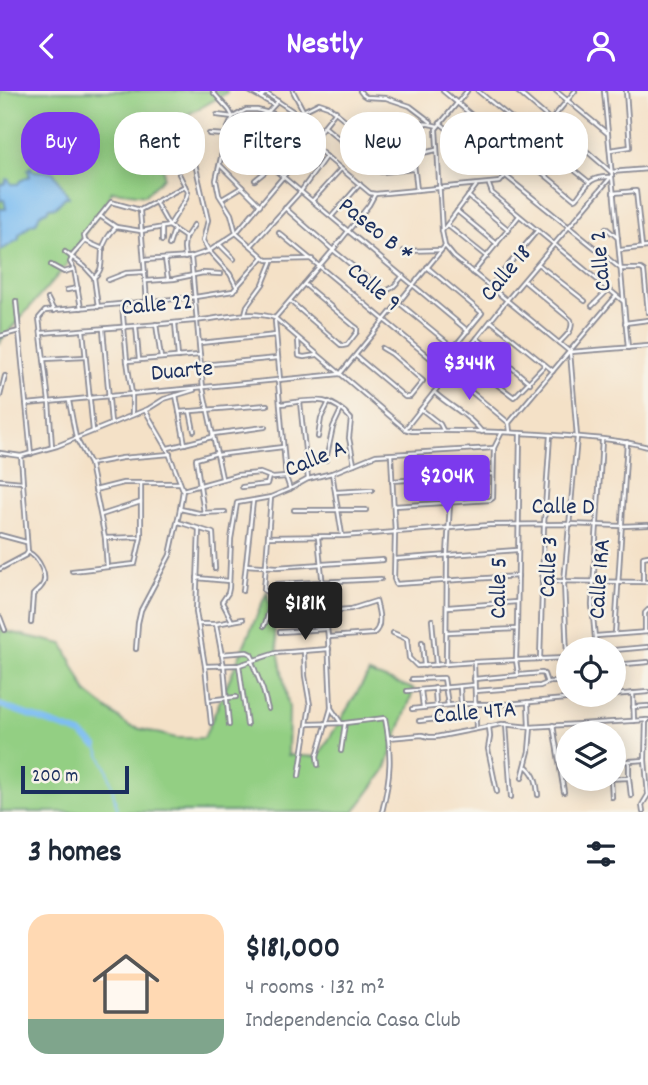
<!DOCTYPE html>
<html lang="en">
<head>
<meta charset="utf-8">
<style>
	body { margin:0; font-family:Dekko,sans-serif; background:#f6f6f7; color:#1f2937; height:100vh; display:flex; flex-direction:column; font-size:26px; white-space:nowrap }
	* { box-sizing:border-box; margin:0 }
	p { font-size:23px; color:#747a83 }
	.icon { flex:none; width:38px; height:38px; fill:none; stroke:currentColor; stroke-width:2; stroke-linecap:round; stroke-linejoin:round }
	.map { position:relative; height:721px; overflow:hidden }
	.details { display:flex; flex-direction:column; background:#fff; flex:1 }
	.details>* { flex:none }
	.banner { position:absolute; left:21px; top:21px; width:607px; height:63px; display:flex; gap:14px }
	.controls { position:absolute; left:556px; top:546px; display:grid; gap:14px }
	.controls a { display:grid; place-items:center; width:70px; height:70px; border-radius:50%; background:#fff; box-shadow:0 4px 18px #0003; font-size:35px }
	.scale { position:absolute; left:21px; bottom:18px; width:108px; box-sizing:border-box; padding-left:7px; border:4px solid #1b2f5e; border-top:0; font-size:19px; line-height:24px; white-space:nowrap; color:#1b2f5e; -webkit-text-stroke:5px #f7f3e8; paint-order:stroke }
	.price { position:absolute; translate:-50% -60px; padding:0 16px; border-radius:7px; background:#7c3aed; color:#fff; font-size:23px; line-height:46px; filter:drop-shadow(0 2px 4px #0008) }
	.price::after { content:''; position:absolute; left:50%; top:42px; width:21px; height:16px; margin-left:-10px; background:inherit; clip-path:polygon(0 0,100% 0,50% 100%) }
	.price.on { background:#222; color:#fff }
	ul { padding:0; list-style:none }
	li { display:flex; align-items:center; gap:21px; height:175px; padding:0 28px }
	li+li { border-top:2px solid #e0e1e3 }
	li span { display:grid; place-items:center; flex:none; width:196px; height:140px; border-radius:21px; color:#555 }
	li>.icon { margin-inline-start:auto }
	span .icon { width:84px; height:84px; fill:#fffc; stroke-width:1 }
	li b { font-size:30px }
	h2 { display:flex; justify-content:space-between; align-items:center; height:84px; padding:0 28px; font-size:30px }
	.pill { padding:0 24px; border-radius:28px; background:#fff; box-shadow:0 4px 18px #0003; font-size:24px; line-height:63px }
	.pill.on { background:#7c3aed; color:#fff }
	header { display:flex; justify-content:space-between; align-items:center; height:91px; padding:0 28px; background:#7c3aed; color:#fff; font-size:32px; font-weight:800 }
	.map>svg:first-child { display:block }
</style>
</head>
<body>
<header><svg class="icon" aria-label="back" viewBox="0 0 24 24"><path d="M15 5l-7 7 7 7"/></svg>Nestly<svg class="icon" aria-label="person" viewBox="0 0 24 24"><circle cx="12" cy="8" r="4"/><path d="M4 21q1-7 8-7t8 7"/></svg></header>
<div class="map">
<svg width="648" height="721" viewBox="0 0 648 721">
	<rect width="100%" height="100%" fill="#f7f3e8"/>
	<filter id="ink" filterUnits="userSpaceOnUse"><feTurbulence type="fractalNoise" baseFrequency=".0143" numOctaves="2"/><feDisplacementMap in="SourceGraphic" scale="14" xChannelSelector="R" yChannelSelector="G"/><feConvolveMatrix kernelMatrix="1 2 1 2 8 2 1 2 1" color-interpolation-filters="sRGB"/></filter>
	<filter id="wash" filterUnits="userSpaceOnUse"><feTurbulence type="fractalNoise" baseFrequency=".00686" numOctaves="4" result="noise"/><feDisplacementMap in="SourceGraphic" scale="28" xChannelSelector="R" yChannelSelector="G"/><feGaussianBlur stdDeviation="1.57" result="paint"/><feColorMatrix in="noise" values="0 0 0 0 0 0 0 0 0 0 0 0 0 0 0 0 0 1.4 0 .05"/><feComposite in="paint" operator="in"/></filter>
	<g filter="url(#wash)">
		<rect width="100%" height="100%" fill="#f4e1c7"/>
		<g fill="#93cf83" stroke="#577f70" stroke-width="2">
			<path d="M0 0H227V2L160 39 164 86 145 104 112 100 104 116 88 137 66 175 2 248 0 253Z"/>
			<path d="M267 501 289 617 288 664 318 666 369 582 414 598 385 679 354 721H0V535L5 540 63 553 87 602 129 635 176 647H204Z"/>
		</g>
		<path fill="#7ebef2" stroke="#4c76a8" stroke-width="2" d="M31 76 33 80 53 81 69 106H65L56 116 49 117 47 120 40 123 36 132 31 133 19 144V148L0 160V118H6L4 109H0V94L6 92V88L9 89 11 93H18L20 90 30 85 28 79Z"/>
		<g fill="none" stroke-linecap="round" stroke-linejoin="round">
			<path stroke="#7ebef2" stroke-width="2" d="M96 655 108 680 118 721"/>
			<path stroke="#7ebef2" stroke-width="6" d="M0 614 81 643 96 655"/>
		</g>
	</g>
	<g filter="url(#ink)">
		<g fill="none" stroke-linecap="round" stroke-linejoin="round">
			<g stroke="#888892" stroke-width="6">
				<g id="minor">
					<path d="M249 0 274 14"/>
					<path d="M293 0 304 21"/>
					<path d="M360 0 363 4 366 6 386 7 410 15 431 31"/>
					<path d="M443 0 511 57 513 58 526 42V39L478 0"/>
					<path d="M467 0 436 38 442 140 445 155 454 166 570 261 648 255"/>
					<path d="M517 0 611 81"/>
					<path d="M556 0 607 42"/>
					<path d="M604 0 628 257"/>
					<path d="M213 1 229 19 233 26"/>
					<path d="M261 6 264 3H267L297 23 319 12 328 15 370 49"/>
					<path d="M217 24 233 26"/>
					<path d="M185 29 208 129 203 150 209 160 230 183 237 197"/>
					<path d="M284 30 268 40 267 44 297 70"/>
					<path d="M440 32 621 178H641L644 180 648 221"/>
					<path d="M325 36 374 77 381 81 414 78"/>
					<path d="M243 42 259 25 268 21 278 10"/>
					<path d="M209 43 226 44"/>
					<path d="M536 48 589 91"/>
					<path d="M251 59 468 240"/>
					<path d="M610 59 630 56 626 0"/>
					<path d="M355 61C376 41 408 26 438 35"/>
					<path d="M413 64 417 99"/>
					<path d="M522 65 574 108 577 107C588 92 591 85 611 86"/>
					<path d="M392 69 436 59"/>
					<path d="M367 71 383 60 379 44"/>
					<path d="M220 74 260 114"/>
					<path d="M241 77 256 63"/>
					<path d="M611 81 648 78"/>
					<path d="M255 89 271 76"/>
					<path d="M489 94 492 102 623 210"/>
					<path d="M613 102 636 100 642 156"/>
					<path d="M375 103 500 91 575 0"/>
					<path d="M468 105 509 139"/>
					<path d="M222 108 242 96"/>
					<path d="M312 110 340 79"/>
					<path d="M156 112 169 135 185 146 184 157 185 167"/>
					<path d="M285 117 333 159 382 199C391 202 397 191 403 185"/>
					<path d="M140 120 147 211"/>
					<path d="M457 120 497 153"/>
					<path d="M100 125 116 136"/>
					<path d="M332 125 360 93"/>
					<path d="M447 134 487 166"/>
					<path d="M162 136V150"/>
					<path d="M606 137 618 147"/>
					<path d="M442 140 476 95"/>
					<path d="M279 142 509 332"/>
					<path d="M186 146 194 134"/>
					<path d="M85 150 103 158"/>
					<path d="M219 153 234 168"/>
					<path d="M169 154 174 139"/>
					<path d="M252 154 301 100 326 65"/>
					<path d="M620 159 648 156"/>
					<path d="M404 160 441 159"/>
					<path d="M65 161 85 176 94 186 98 216"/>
					<path d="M71 166 85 150 84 145 111 111 140 119 185 95"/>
					<path d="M191 166 203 297 222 387"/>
					<path d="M72 167 70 171 74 178 81 217"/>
					<path d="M165 168 168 188"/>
					<path d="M312 168 267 169 236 142 231 123 219 104 216 89 227 39 233 26 246 19H257L274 23 284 30 370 102 375 103"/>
					<path d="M144 169 191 166 209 160 236 142 283 86 336 20"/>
					<path d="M538 173 585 210"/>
					<path d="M51 174 64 181 74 178"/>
					<path d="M473 182 519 125"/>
					<path d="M94 186C103 180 101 171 102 160 104 150 109 143 116 136L141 140 169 135 186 108 188 101 179 83"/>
					<path d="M108 189 126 182 145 181"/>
					<path d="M146 190 174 188 203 182 221 183"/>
					<path d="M524 190 571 229C574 239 566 245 559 252"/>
					<path d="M490 196 537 140"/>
					<path d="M67 199 78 197"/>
					<path d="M48 208 54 220"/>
					<path d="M16 210 31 363"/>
					<path d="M290 210 342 255 347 254 357 241V237L354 235 304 193"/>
					<path d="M398 211 453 256 455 255 482 222 427 176"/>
					<path d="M122 214 127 270 132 303V324"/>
					<path d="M592 215 609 198"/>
					<path d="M245 223 247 215 263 193 272 171"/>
					<path d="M275 227 333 159 369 114 375 103"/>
					<path d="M275 230 280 289"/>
					<path d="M491 230 553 280"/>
					<path d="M175 232 178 266"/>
					<path d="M625 232 648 229"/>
					<path d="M156 233 161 267"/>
					<path d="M136 235 139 269"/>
					<path d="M103 238 111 332"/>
					<path d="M83 239 93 340"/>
					<path d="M41 242C92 238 143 235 194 230 221 228 248 218 275 227L405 338 412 340C464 339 516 341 568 345 595 347 622 349 648 356"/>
					<path d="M0 245 19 240"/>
					<path d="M477 247 530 292"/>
					<path d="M298 249 299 265 304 266 317 264"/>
					<path d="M200 252 276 244"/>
					<path d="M356 265 405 306H410L423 290 392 263 382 257"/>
					<path d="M461 267 514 306 545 274"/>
					<path d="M44 268 85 266"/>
					<path d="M127 270 200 264"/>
					<path d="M201 274 278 267"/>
					<path d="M340 283 444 156"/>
					<path d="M278 291 286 386 290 398"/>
					<path d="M434 301C450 316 468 323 482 341"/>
					<path d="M176 304 185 353"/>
					<path d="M0 305 5 285"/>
					<path d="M69 310 76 347 90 373 105 447 107 476"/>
					<path d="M300 311 308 388"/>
					<path d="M27 313 340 283"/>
					<path d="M280 313C309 310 330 302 351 328L349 347 354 373"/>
					<path d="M421 318 440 333 443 339"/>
					<path d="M190 320 194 340"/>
					<path d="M179 321 267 314"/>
					<path d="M405 338 507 209 611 86"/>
					<path d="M510 341 509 332 616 205"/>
					<path d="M318 346 321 327 329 311"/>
					<path d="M52 356 49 311 39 227 45 220 195 206 233 200 263 166"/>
					<path d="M168 357 212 346 213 343 265 336"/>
					<path d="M0 362 21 365 57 355 148 318 164 308 194 299"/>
					<path d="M217 364 283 356"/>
					<path d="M391 364 395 442 394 488 396 493 518 485"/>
					<path d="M326 369 333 336 341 319"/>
					<path d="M90 373 122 367 170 363"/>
					<path d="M332 382 342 444"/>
					<path d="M0 389 22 391"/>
					<path d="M392 390 493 383"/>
					<path d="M242 396 267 393 269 386"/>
					<path d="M95 399 123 392H180"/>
					<path d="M183 399 237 384 260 382 273 387 286 386"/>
					<path d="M336 401 372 399"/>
					<path d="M271 406 264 499 273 505"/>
					<path d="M394 415 490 409 493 407 494 357 502 341"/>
					<path d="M180 418 199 422 225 421"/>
					<path d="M294 419H366"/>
					<path d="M204 422 196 368 217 362"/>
					<path d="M101 424 141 411"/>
					<path d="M178 431 213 442 215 478"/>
					<path d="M199 438 196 521 205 575 211 632"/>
					<path d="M0 444 26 451"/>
					<path d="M268 446 343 445 490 434 569 433 621 435 648 434"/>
					<path d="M105 447 141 446"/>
					<path d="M28 461C38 466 50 486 41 496 39 499 35 501 33 504L31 532"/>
					<path d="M396 468 517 459"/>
					<path d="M246 474 277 476 383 469"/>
					<path d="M0 478 26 464 28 461 21 365"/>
					<path d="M72 480 135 473 141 446V392"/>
					<path d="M197 487 229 490"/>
					<path d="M542 490 648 491"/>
					<path d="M643 491V466L648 465"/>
					<path d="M243 500 253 410"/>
					<path d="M448 516 517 511"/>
					<path d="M326 520 351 518 376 510C379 521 383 536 373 543L328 546"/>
					<path d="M0 526 5 539"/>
					<path d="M268 526 291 530 325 523"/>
					<path d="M432 529 436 574"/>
					<path d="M232 530 222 511 228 502 229 497 231 448 237 412 271 406 290 398 308 388 332 382 376 364 494 357"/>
					<path d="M198 533H216L243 528"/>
					<path d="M216 533 224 576 229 634"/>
					<path d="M264 535C270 523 270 502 277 493L381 488"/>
					<path d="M280 541 326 538"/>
					<path d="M447 541 517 538"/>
					<path d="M645 541V522L648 519"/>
					<path d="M393 542 407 548 409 567 417 575 474 571 566 567"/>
					<path d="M615 543 627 351"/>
					<path d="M596 545 648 541"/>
					<path d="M422 551 424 575"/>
					<path d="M136 558 138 532 141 519 170 464 180 418 183 399 167 357 145 319"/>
					<path d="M596 558 592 514 602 349"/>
					<path d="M614 559 648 556"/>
					<path d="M221 563 247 561 251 563 254 569"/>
					<path d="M567 566 564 491 577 346 570 261"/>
					<path d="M540 568 544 433 550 344"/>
					<path d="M252 571 263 599 268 618"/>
					<path d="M474 571 476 637"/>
					<path d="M446 573 447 464 450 412"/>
					<path d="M239 574 247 634"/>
					<path d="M614 574 648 571"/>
					<path d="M205 575 239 574 276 562 329 558"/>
					<path d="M518 583 516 569 517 538 520 342"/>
					<path d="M412 588 444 587 448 614"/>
					<path d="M474 588 542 582 544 583 547 592"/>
					<path d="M460 596 461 613"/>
					<path d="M435 597 436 615"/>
					<path d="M421 599 423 616"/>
					<path d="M407 600 474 594"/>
					<path d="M475 600 540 595 550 591H558"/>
					<path d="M633 602 634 630"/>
					<path d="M209 609 236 606"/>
					<path d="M528 611 529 636"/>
					<path d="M633 616 648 615"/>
					<path d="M331 617 341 632"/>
					<path d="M412 618 461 613H507L648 601"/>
					<path d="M419 630 474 624"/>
					<path d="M308 633 345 632 385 627C392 664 391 684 382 721"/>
					<path d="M506 633 511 706"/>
					<path d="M553 634 564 701"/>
					<path d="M489 635 490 646 488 658 497 701"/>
					<path d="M388 647 422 644 429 646H436L502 633 529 636 648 629"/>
					<path d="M341 660 345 632"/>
					<path d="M614 671 645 669"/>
					<path d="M318 674 317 665 331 617 328 546 318 446"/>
					<path d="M527 676C536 684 537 693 538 704"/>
					<path d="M299 685 310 614 305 585 304 560"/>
					<path d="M522 687 529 660 531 636"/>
					<path d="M629 687 631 705"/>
					<path d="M606 688 629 687V670"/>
					<path d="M611 688 612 706"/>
					<path d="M643 721 642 714 648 704 645 669 646 629"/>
				</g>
			</g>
			<use href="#minor" stroke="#fff" stroke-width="2.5"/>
		</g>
	</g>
	<g text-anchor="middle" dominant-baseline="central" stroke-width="5" stroke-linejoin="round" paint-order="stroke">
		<g font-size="24" fill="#1b2f5e" stroke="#f7f3e8">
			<text transform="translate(375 140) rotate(39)">Paseo B *</text>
			<text transform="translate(602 170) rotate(-95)">Calle 2</text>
			<text transform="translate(507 183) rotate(-50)">Calle 18</text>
			<text transform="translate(373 197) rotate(40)">Calle 9</text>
			<text transform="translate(157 215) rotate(-5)">Calle 22</text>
			<text transform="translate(182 281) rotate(-5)">Duarte</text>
			<text transform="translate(316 369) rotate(-22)">Calle A</text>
			<text transform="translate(563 417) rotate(1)">Calle D</text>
			<text transform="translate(550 476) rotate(-87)">Calle 3</text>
			<text transform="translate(601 488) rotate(-86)">Calle 1RA</text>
			<text transform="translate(500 497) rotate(-89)">Calle 5</text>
			<text transform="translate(475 623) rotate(-5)">Calle 4TA</text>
		</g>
	</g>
</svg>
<div class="controls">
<a><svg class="icon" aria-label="locate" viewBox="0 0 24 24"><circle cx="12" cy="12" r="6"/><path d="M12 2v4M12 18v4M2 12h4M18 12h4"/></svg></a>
<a><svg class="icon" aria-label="layers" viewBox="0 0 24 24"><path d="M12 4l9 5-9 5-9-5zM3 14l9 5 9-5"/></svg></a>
</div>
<div class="scale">200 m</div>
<b class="price" style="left:469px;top:311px">$344K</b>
<b class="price" style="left:447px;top:424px">$204K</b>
<b class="price on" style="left:305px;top:551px">$181K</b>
<div class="banner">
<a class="pill on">Buy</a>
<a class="pill">Rent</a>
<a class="pill">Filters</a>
<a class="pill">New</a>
<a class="pill">Apartment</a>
</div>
</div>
<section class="details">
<h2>3 homes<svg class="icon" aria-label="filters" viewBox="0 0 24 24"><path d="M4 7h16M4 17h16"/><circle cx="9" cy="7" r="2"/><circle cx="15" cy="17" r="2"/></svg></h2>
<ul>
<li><span style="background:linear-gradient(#ffd9b3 75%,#7fa58c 0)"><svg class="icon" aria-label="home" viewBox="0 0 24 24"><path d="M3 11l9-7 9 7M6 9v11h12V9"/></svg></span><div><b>$181,000</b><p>4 rooms · 132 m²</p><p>Independencia Casa Club</p></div></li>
</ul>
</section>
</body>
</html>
